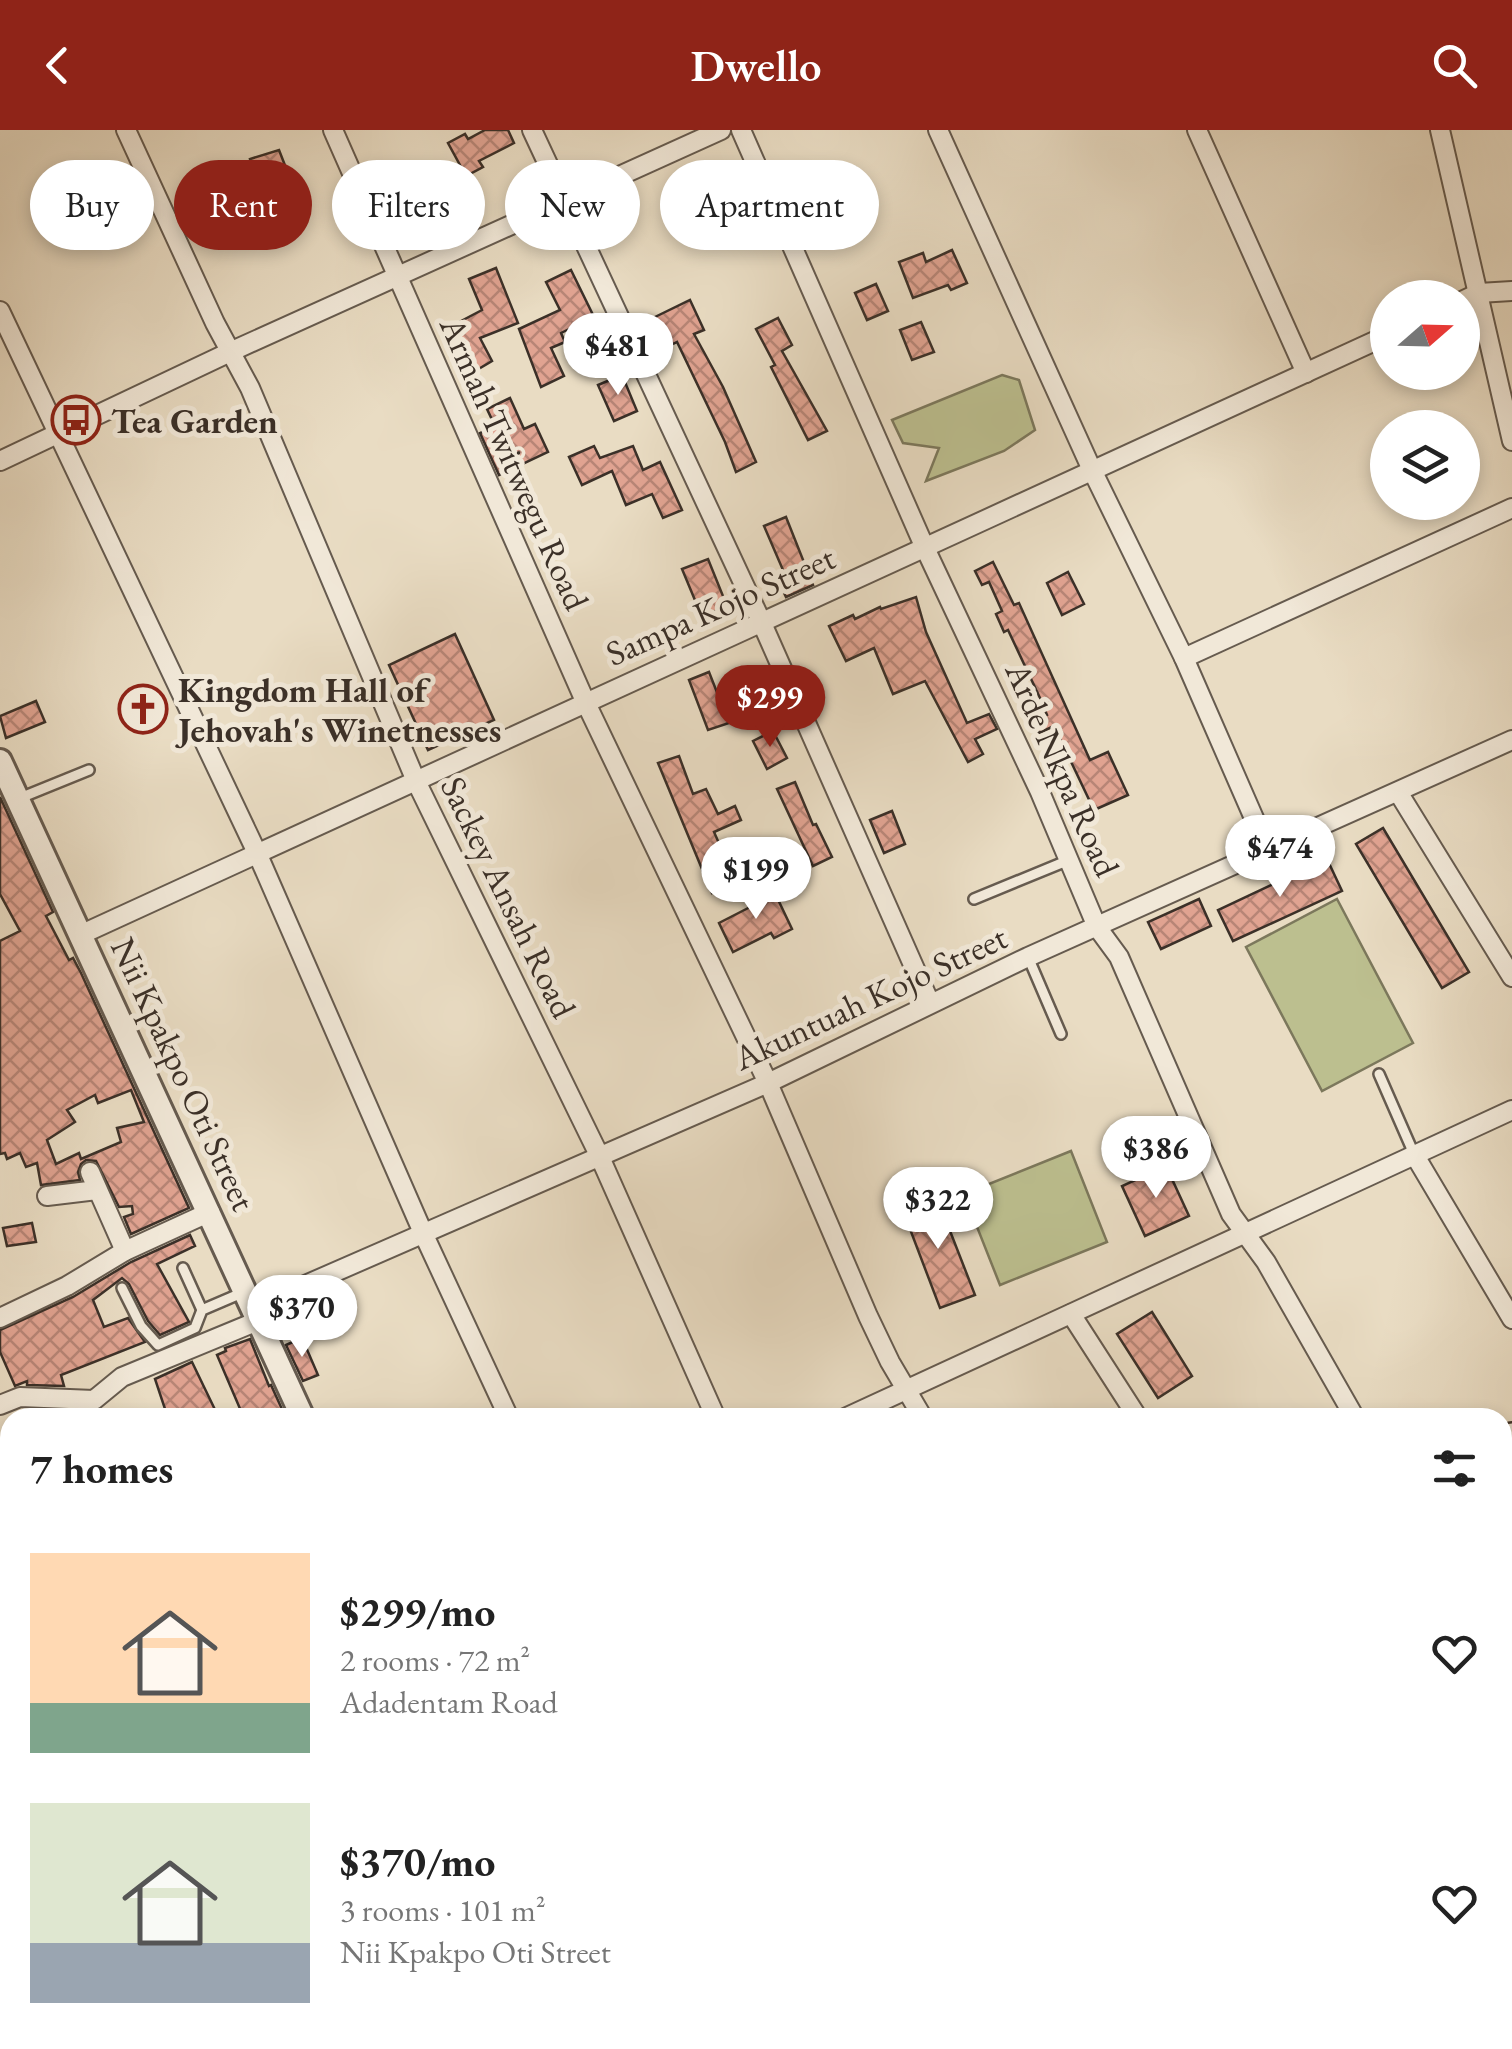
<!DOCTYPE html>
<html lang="en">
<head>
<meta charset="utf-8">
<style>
	body { margin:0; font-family:"EB Garamond",serif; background:#f2f2f2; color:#222; height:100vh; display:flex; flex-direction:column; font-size:38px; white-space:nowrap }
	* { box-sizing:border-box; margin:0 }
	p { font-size:32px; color:#767676 }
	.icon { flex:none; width:55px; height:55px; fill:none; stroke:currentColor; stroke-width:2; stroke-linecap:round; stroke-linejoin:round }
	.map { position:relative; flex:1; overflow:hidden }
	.side { position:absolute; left:0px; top:1278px; width:1512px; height:642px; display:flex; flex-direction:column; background:#fff; border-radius:30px 30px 0 0; box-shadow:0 5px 15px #0003 }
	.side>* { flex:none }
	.hud { position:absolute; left:30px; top:30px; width:1000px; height:90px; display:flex; gap:20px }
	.needle { width:65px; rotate:70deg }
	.fabs { position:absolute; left:1370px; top:150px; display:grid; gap:20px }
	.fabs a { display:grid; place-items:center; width:110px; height:110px; border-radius:50%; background:#fff; box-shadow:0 5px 15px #0003; font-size:50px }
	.price { position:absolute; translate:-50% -85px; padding:0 22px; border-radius:35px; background:#fff; color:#222; font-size:32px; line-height:65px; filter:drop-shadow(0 2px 5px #0008) }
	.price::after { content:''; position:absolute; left:50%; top:60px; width:30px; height:22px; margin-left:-15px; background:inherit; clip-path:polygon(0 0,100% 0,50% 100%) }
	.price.current { background:#8f2418; color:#fff }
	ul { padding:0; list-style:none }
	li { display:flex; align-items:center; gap:30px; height:250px; padding:0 30px }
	li span { display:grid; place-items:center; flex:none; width:280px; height:200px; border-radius:0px; color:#555 }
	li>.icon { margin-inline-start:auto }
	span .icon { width:120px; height:120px; fill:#fffc; stroke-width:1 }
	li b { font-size:42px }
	h2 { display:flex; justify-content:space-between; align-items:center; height:120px; padding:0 30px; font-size:42px }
	.chip { padding:0 35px; border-radius:45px; background:#fff; box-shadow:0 5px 15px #0003; font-size:35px; line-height:90px }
	.chip.current { background:#8f2418; color:#fff }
	header { display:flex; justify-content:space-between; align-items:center; height:130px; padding:0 30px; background:#8f2418; color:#fff; font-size:45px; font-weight:600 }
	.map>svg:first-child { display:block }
</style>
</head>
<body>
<header><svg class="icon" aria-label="back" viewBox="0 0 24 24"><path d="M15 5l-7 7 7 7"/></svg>Dwello<svg class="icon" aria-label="search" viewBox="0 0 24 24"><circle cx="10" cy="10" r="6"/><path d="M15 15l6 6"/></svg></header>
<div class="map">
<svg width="1512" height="1919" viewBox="0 0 1512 1919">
	<defs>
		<pattern id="building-cross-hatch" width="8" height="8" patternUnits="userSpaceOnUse" patternTransform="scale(2.5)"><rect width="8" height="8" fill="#e0a391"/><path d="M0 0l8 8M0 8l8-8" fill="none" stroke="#b78576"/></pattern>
	</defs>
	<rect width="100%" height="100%" fill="#e9dcc3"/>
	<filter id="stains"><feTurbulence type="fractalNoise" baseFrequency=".002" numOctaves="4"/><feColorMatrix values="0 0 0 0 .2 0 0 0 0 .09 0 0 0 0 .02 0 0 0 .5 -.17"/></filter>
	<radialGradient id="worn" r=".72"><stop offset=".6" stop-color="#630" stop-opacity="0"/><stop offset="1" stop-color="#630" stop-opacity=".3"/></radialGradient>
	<g fill="#bcbf8f" stroke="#7c785c" stroke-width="2.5">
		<path d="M1002 245 1019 250 1035 300 1004 321 926 351 939 318 903 313 892 290Z"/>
		<path d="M1337 769 1413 913 1322 961 1246 817Z"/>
		<path d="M1071 1021 1107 1112 1000 1155 964 1064Z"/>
	</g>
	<path fill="#98bab8" stroke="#73837e" stroke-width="2.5" d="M0 1582 10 1599V1910H184L189 1919H0Z"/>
	<g fill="url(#building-cross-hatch)" stroke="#3b3028" stroke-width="2.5" fill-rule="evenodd">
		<path d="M485 0H508L514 13 479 31 483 37 466 46 448 13 465 4 468 9Z"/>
		<path d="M279 20 286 38 256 48 250 29Z"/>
		<path d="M856 38 871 80 816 103 804 69 837 57 833 46Z"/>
		<path d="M731 45 743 71 704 89 692 62Z"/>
		<path d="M952 120 967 153 951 160 948 155 913 168 899 132 923 123 926 132Z"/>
		<path d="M496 138 518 193 480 208 492 231 470 244 446 199 482 180 469 149Z"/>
		<path d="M571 140 594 187 561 203 565 212 551 218 564 246 541 257 519 199 560 180 546 152Z"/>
		<path d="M876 154 888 181 867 190 855 163Z"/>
		<path d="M690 170 704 200 694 204 723 257 756 332 736 342 725 312 677 212 669 216 655 187Z"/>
		<path d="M778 188 792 215 782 221 827 301 808 310 771 237 775 235 756 199Z"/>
		<path d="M921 192 934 222 912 230 900 200Z"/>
		<path d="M622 245 637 281 614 291 598 255Z"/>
		<path d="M510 268 524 299 535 294 548 322 499 345 480 303 495 296 487 279Z"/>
		<path d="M594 316 600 328 633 316 643 340 660 332 682 380 663 388 652 364 626 375 612 341 582 355 569 327Z"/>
		<path d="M786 387 813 455 786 467 778 450 786 447 764 396Z"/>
		<path d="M708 429 727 476 702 487 682 439Z"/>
		<path d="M993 432 1014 475 1019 473 1090 630 1108 622 1128 665 1094 680 1054 596 1039 603 1034 592 1047 585 1040 568 1008 500 1004 502 996 484 1002 481 989 452 982 455 975 441Z"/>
		<path d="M1068 442 1084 474 1062 485 1047 453Z"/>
		<path d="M916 467 926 502 967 593 989 584 997 599 975 609 983 624 968 632 925 551 893 564 874 518 846 531 829 496 853 485 855 489 880 477 881 479Z"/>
		<path d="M455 504 494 590 428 620 389 535Z"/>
		<path d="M709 542 729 593 708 600 689 550Z"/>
		<path d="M36 571 45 592 6 608 0 586Z"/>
		<path d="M773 601 787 628 767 639 753 611Z"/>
		<path d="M679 626 693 664 706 659 718 684 735 676 741 690 714 702 736 752 712 763 658 633Z"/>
		<path d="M795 652 813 695 816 694 832 727 813 736 777 659Z"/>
		<path d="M0 667 53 782 46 786 69 830 73 828 81 843 189 1078 131 1104 124 1087 133 1084 132 1076 119 1077 96 1031 86 1030 81 1034 78 1042 80 1050 41 1055 37 1033 26 1037 20 1023 7 1029 5 1023 0 1024V811L20 801 0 764ZM131 960 144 992 117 998 121 1012 81 1029 79 1023 56 1034 47 1010 75 992 67 980 95 965 98 973Z"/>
		<path d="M892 681 905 714 884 723 870 690Z"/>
		<path d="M1383 698 1469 842 1442 858 1356 714Z"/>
		<path d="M1327 729 1342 761 1233 811 1218 780Z"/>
		<path d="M773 759 792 799 774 808 771 803 733 822 719 793 756 774 754 769Z"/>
		<path d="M1199 769 1211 796 1161 819 1148 792Z"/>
		<path d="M1166 1036 1189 1086 1145 1106 1122 1056Z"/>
		<path d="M936 1065 975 1165 940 1178 902 1078Z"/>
		<path d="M32 1093 36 1112 7 1116 3 1098Z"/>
		<path d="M190 1105 195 1116 157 1134 189 1192 160 1205 148 1191 129 1154 122 1148 93 1170 104 1197 128 1188 145 1212 61 1245 64 1256 27 1255V1251L15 1256 0 1222V1200L73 1167 131 1132Z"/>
		<path d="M1152 1182 1192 1246 1158 1268 1117 1204Z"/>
		<path d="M302 1208 318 1245 303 1251 286 1215Z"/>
		<path d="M250 1209 269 1256 271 1255 286 1288H244L217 1225 226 1221 225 1218Z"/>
		<path d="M192 1232 219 1288H168L155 1249Z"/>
	</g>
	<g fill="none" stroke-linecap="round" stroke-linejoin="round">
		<g stroke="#665b4f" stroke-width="14">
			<g id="service">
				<path d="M20 668 89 640"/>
				<path d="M974 769 1069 730"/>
				<path d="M1028 827 1061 904"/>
				<path d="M1379 944 1414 1024"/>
				<path d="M183 1138 202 1180"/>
				<path d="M122 1158 141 1196 158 1215 195 1198 202 1180 244 1162"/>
				<path d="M466 1910 472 1919"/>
				<path d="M480 1919 494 1910"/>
			</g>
		</g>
		<g stroke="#665b4f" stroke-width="22">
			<g id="minor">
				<path d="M126 0 215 193 250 258 416 651 599 1025 716 1288"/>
				<path d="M333 0 585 571 768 953 868 1186 890 1232 923 1288"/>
				<path d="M532 0 761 491 930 873"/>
				<path d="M741 0 925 418 1040 662 1097 797 1119 827 1231 1084 1266 1132 1355 1288"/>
				<path d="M938 0 1092 340 1184 528 1267 718"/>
				<path d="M1197 0 1306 243"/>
				<path d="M1440 0 1512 311"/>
				<path d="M1462 171 1479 163 1512 161"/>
				<path d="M0 181 258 725 424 1105 509 1288"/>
				<path d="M0 331 230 222 721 0"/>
				<path d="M1184 528 1512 378"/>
				<path d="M1398 662 1512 847"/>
				<path d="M80 805 1388 205"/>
				<path d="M1414 1024 1512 1189"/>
				<path d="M90 1042 125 1121"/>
				<path d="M47 1066 97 1060"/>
				<path d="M255 1177 768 953 1028 827 1512 610"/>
				<path d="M1071 1184 1138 1288"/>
				<path d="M0 1188 67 1156 125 1121 210 1082"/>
				<path d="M0 1275 20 1267 94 1270 122 1247 260 1190"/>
				<path d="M845 1288 1512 980"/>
				<path d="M1502 1534 1512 1528"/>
				<path d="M1502 1786 1512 1780"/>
				<path d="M314 1910 318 1919"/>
				<path d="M1086 1910 1092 1919"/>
				<path d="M1311 1910 1315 1919"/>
				<path d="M1327 1910 1365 1919"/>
				<path d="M857 1919 871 1910"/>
			</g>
		</g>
		<g stroke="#665b4f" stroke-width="28">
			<path id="tertiary" d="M0 631 303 1288"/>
		</g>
		<g stroke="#3b3028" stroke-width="30">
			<g id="secondary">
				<path d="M1502 1312 1512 1306"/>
				<path d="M651 1910 656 1919"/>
			</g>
		</g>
		<use href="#service" stroke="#f1e8d8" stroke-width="9"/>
		<use href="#minor" stroke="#f1e8d8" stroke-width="18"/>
		<use href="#tertiary" stroke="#f1e8d8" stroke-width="22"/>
		<use href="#secondary" stroke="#f1e8d8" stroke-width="25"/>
	</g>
	<defs>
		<g id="bus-ring" transform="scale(2.5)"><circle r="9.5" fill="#f1e8d8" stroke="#8f2418" stroke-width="1.5"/><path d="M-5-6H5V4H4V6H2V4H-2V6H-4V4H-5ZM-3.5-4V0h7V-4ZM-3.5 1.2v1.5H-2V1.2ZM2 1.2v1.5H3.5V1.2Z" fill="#8f2418"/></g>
		<g id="church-ring" transform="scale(2.5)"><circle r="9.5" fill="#f1e8d8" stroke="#8f2418" stroke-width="1.5"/><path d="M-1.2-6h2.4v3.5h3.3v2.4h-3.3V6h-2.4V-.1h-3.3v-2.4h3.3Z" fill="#8f2418"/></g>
	</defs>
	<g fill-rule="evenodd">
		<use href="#bus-ring" x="76" y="290"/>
		<use href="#church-ring" x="143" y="579"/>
	</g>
	<g text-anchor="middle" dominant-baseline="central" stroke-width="10" stroke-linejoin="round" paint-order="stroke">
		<g font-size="35" font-weight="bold" fill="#3b3028" stroke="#f1e8d8" text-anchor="start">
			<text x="111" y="290">Tea Garden</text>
			<text x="178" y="559">Kingdom Hall of<tspan x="178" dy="40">Jehovah's Winetnesses</tspan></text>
		</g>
		<g font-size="35" fill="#3b3028" stroke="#f1e8d8">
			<text transform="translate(515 333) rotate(66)">Armah Twitwegu Road</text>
			<text transform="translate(720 475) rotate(-24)">Sampa Kojo Street</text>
			<text transform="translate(1063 639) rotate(66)">Arde Nkpa Road</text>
			<text transform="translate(509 767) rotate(64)">Sackey Ansah Road</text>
			<text transform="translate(870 867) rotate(-25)">Akuntuah Kojo Street</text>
			<text transform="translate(184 944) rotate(65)">Nii Kpakpo Oti Street</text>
		</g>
	</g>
	<rect width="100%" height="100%" filter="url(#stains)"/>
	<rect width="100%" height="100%" fill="url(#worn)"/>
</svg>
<div class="fabs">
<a><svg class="needle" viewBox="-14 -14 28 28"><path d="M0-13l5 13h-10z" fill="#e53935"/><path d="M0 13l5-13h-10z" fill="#767676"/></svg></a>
<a><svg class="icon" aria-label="layers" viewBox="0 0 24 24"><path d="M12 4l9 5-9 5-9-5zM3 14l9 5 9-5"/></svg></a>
</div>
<b class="price" style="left:618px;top:268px">$481</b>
<b class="price current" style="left:770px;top:620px">$299</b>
<b class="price" style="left:1280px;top:770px">$474</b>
<b class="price" style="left:756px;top:792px">$199</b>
<b class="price" style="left:1156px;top:1071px">$386</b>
<b class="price" style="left:938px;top:1122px">$322</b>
<b class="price" style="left:302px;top:1230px">$370</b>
<div class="hud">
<a class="chip">Buy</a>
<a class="chip current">Rent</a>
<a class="chip">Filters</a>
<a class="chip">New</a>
<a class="chip">Apartment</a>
</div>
<section class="side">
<h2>7 homes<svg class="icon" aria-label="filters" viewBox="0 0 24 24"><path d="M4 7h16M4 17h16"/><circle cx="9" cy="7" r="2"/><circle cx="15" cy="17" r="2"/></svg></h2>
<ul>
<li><span style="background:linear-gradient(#ffd9b3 75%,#7fa58c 0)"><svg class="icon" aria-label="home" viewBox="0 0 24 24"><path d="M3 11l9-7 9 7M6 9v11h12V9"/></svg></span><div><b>$299/mo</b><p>2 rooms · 72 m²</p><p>Adadentam Road</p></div><svg class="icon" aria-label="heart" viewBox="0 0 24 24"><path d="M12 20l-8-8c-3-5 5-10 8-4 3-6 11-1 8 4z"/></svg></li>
<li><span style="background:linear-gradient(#dfe7d0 70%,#9aa5b1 0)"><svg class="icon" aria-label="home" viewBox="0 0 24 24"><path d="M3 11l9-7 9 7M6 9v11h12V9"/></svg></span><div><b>$370/mo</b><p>3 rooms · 101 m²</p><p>Nii Kpakpo Oti Street</p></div><svg class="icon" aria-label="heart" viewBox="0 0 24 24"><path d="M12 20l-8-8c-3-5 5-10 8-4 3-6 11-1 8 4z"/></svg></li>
</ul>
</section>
</div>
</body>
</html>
